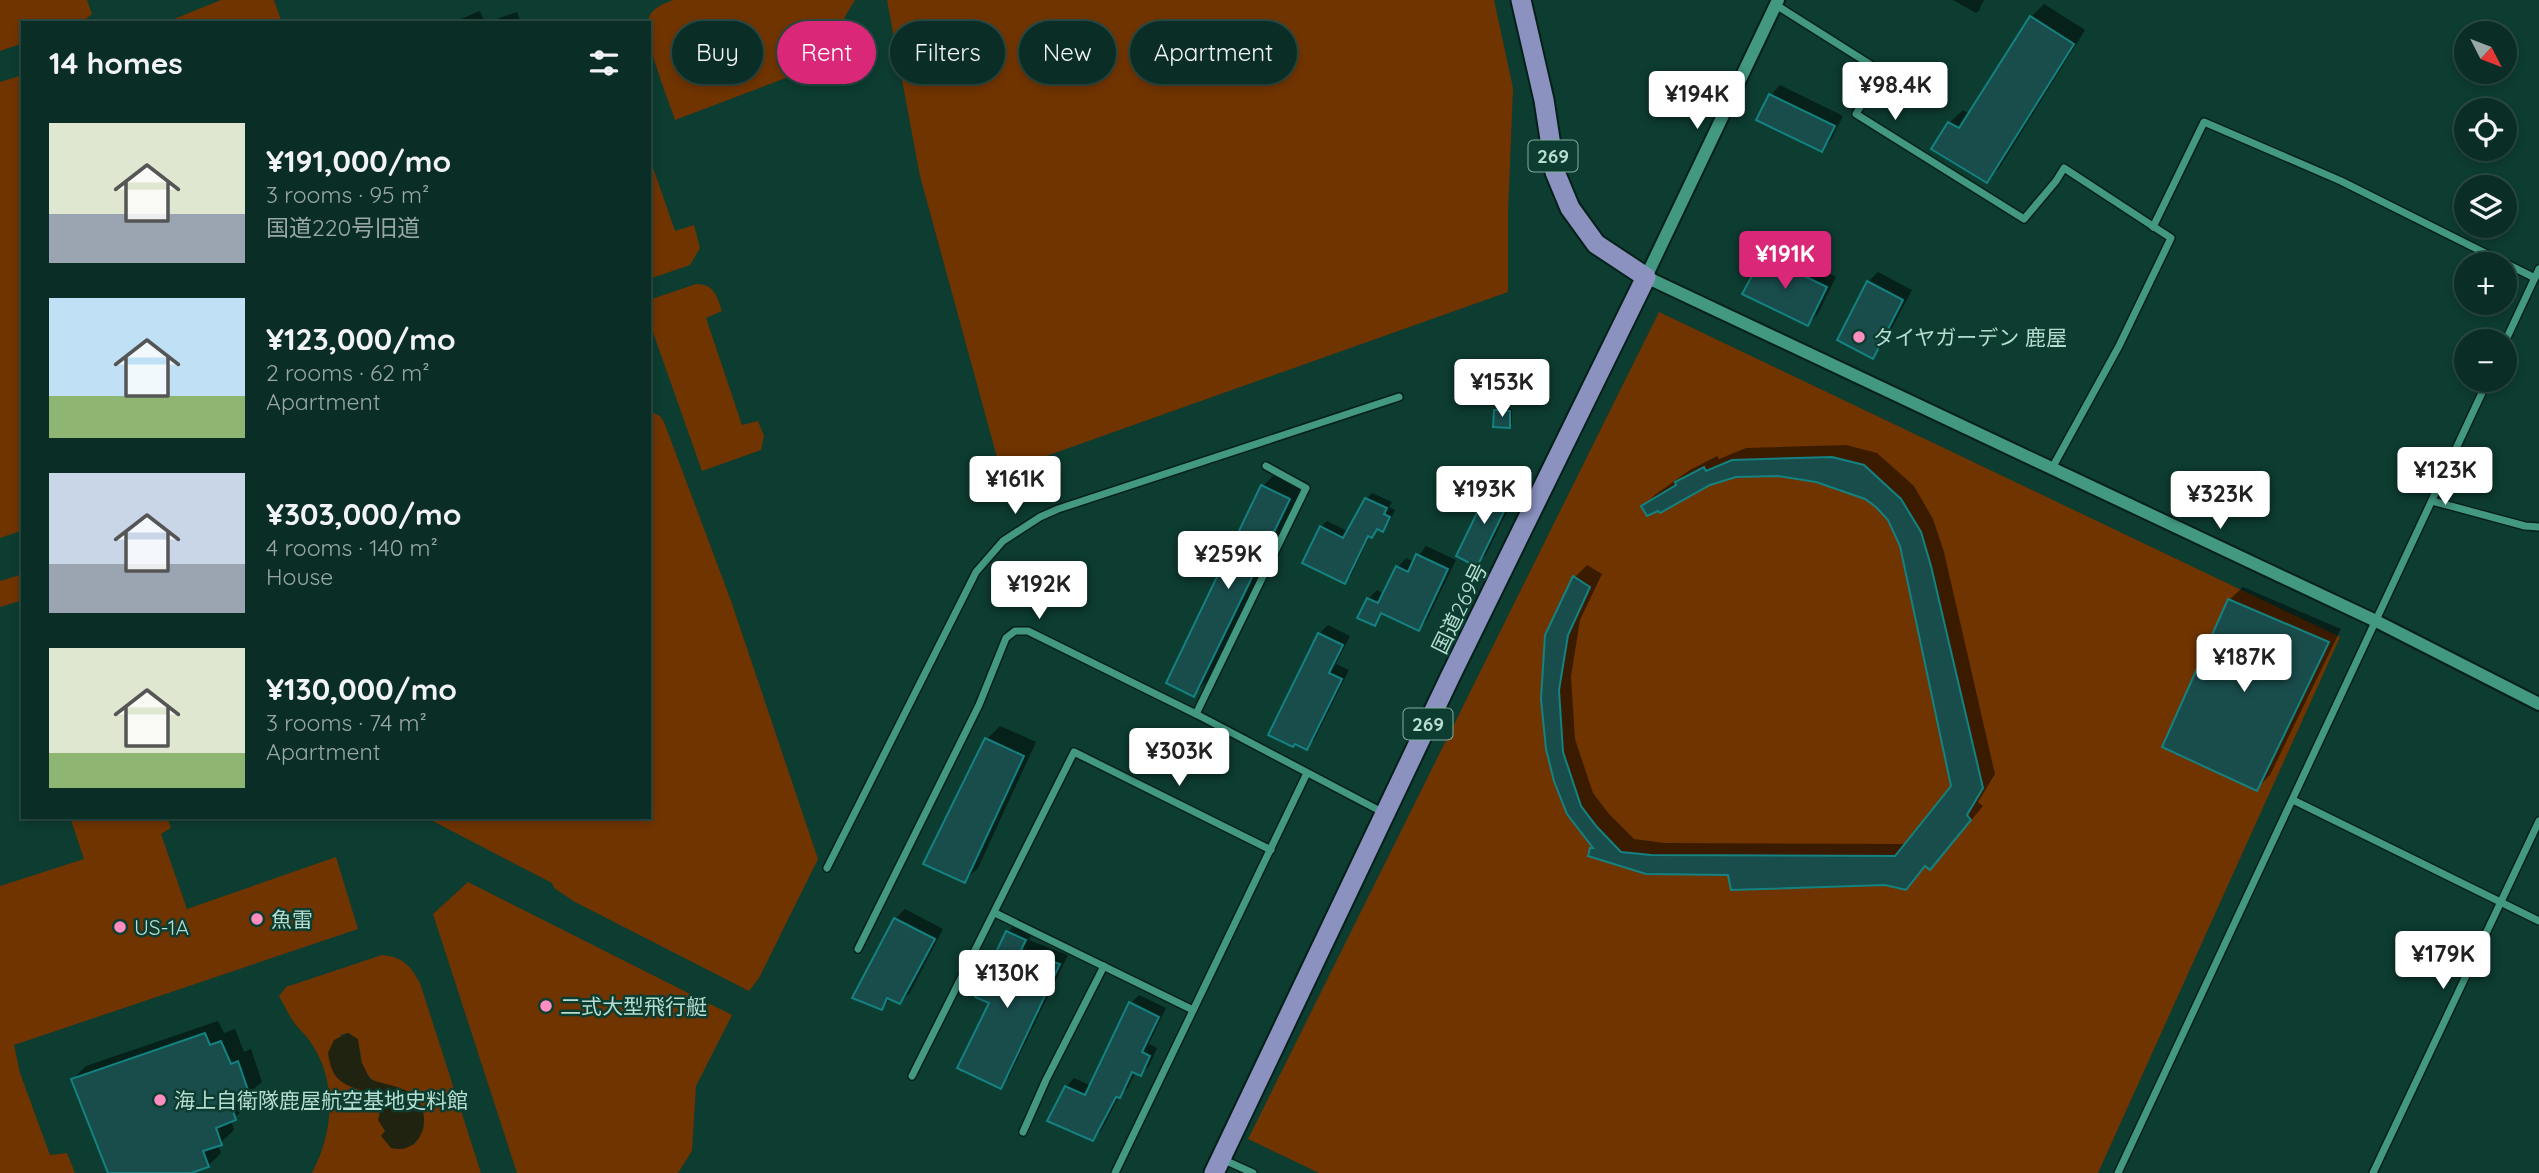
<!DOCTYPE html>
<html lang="en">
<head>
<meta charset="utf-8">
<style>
	body { margin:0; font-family:Quicksand,"Noto Sans JP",sans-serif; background:#183932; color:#f1f3f6; height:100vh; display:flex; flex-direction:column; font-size:26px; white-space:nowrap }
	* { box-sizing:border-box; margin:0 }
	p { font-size:23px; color:#99a8a7 }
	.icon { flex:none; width:38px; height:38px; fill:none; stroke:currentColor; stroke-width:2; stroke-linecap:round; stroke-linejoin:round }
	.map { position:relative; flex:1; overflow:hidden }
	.drawer { position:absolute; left:21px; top:21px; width:630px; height:798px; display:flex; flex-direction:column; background:#0a2d25; border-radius:0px; box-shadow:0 4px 10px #0003,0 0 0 2px #2a4942 }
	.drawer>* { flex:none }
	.top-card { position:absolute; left:672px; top:21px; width:665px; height:63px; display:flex; gap:14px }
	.needle { width:46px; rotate:132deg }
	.tools { position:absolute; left:2454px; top:21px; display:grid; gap:14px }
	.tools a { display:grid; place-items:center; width:63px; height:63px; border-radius:50%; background:#0a2d25; box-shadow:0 4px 10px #0003,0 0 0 2px #2a4942; font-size:35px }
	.price { position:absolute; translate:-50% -60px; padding:0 16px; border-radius:7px; background:#fff; color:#222; font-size:23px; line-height:46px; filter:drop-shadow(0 2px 4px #0008) }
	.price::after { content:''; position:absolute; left:50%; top:42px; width:21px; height:16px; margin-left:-10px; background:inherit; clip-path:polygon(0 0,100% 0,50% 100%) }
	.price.on { background:#db2777; color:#fff }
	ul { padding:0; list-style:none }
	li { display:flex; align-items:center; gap:21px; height:175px; padding:0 28px }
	li span { display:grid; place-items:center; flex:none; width:196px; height:140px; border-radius:0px; color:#555 }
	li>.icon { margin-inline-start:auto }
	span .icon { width:84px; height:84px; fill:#fffc; stroke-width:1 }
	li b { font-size:30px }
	h2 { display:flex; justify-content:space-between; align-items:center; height:84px; padding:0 28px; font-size:30px }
	.tag { padding:0 24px; border-radius:32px; background:#0a2d25; box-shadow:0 4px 10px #0003,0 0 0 2px #2a4942; font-size:24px; line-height:63px }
	.tag.on { background:#db2777; color:#fff }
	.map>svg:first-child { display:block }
</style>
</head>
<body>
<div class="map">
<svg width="2539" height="1173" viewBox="0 0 2539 1173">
	<rect width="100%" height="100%" fill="#0d3c31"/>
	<g fill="#703400" fill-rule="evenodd">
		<path d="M0 0H87L92 14 81 23H23V43L0 51Z"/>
		<path d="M221 0H274L282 23H164Z"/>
		<path d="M674 0H855L844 18 862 31 868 47 675 120C667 95 644 41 648 20 651 8 664 3 674 0Z"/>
		<path d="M887 0H1494L1513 88 1508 213V292L1001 472 920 176Z"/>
		<path d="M23 75V530L0 538V82Z"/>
		<path d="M649 156 675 231 694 225 700 248 690 265 649 279Z"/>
		<path d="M696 284C714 284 717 296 722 311L706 318 742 425 758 421 764 436 761 450 702 471 649 321V306L652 299Z"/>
		<path d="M1659 312 2340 637 2098 1173H1319L1248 1139Z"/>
		<path d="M649 411 660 416 664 422 731 601 818 859 759 978 749 991 575 902 554 888 552 883 425 817H649Z"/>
		<path d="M23 574V600L0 607V581Z"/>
		<path d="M70 817H167L171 828 161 834 187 909 336 857 358 929 14 1045 20 1073 50 1155 67 1153 75 1173H0V886L84 859Z"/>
		<path d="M468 882 732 1015 696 1086 692 1151 678 1173H517L433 914Z"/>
		<path d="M382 955C403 957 410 965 420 983L481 1173H312C334 1131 338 1080 309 1040 305 1034 299 1029 295 1024 289 1015 284 1005 279 996L286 987ZM348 1033C363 1040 359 1057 364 1072L424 1127 414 1145 379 1116 381 1100 369 1092 340 1035Z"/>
	</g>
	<path fill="#212311" d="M348 1033 358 1039 361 1061 370 1079C386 1086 403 1085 415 1097 434 1116 422 1156 391 1148L381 1136 385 1131 378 1120C392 1084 350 1097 335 1075 331 1069 329 1060 328 1053L334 1040Z"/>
	<g fill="#0007">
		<path d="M1953 0H1984L1979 9H1981L1976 13Z"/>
		<path d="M2044 4 2085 30 2000 167 1987 181 1949 123 1963 110 1970 114 2031 17Z"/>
		<path d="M480 11 485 23 517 12 521 23H451Z"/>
		<path d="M1780 85 1843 116 1831 140 1822 150 1771 95Z"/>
		<path d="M1774 247 1836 277 1818 314 1808 324 1764 257Z"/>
		<path d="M1878 272 1912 290 1882 347 1873 356 1868 282Z"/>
		<path d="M1498 408 1512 409V423L1509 426 1495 411Z"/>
		<path d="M1846 445 1877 453 1914 486 1933 519 1944 552 1995 774 1978 802 1983 806 1943 855 1930 868 1926 865 1906 888 1886 883 1729 873 1591 849 1594 846 1547 749 1575 577 1587 565 1602 574 1580 620 1571 676 1575 739 1593 793 1609 814 1634 839 1665 843 1907 844 1952 787 1902 545 1889 519 1865 497 1817 481 1778 474 1736 476 1643 506 1656 494 1690 470 1717 456 1719 459 1746 448Z"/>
		<path d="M1276 473 1302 485 1207 681 1194 694 1263 486Z"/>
		<path d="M1501 478 1519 487 1486 555 1476 564 1491 488Z"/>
		<path d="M1372 493 1392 502 1389 507 1395 510 1389 523 1382 530 1378 529 1370 535 1351 576 1344 582 1321 527 1327 521 1349 532 1366 499Z"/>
		<path d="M1426 546 1456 560 1427 620 1418 629 1384 613 1374 624 1368 599 1377 590 1384 594 1398 567 1406 558 1414 562Z"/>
		<path d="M2243 587 2341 629 2270 775 2257 788 2229 600Z"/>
		<path d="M1328 625 1350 636 1336 664 1349 670 1315 739 1306 748 1271 735 1319 634Z"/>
		<path d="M1000 726 1036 742 978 868 964 881 987 739Z"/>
		<path d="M905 909 943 929 910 993 900 1002 891 998 881 1008 895 919Z"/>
		<path d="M1017 923 1033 931 1029 940 1068 955 1009 1077 1000 1086 992 1002 1008 932Z"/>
		<path d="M1139 995 1166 1008 1149 1044 1157 1048 1149 1066 1140 1074 1136 1072 1128 1088 1119 1097 1101 1131 1093 1139 1066 1087 1074 1078 1091 1086 1130 1004Z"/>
		<path d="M218 1021 224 1033 235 1029 244 1052 251 1049 262 1082 245 1096 248 1106 231 1120 234 1130 218 1145 221 1153 208 1166 185 1173H109L73 1079 86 1066Z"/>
	</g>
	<g fill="#194d4c" stroke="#138280" stroke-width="2">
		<path d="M2030 16 2074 44 1987 183 1931 149 1948 122 1959 128Z"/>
		<path d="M1769 94 1835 126 1822 152 1756 120Z"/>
		<path d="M1763 256 1827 287 1808 326 1742 294Z"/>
		<path d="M1867 281 1903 300 1873 359 1837 340Z"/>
		<path d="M1494 410 1510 411V428L1493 427Z"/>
		<path d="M1832 457 1864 465 1901 499 1921 532 1931 566 1983 788 1967 815 1971 820 1930 870 1925 866 1906 890 1885 885 1731 890 1728 875 1646 874 1588 856 1590 848H1593L1567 814 1554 781 1546 749 1541 699 1545 635 1573 576 1590 587 1568 635 1559 690 1563 752 1581 806 1597 827 1621 852 1651 855 1895 856 1951 786 1900 546 1888 520 1876 507 1865 499 1816 482 1778 476 1736 477 1710 485 1660 513 1658 511 1647 516 1641 506 1676 485 1675 482 1704 467 1706 471 1732 460Z"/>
		<path d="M1261 485 1290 499 1194 697 1166 683Z"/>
		<path d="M1490 486 1511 497 1477 567 1456 556Z"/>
		<path d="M1365 498 1387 508 1384 514 1390 517 1383 532 1377 529 1372 538 1368 536 1345 584 1302 563 1320 526 1343 538Z"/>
		<path d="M1416 554 1448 569 1419 631 1381 613 1375 626 1357 618 1367 598 1378 603 1396 566 1408 572Z"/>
		<path d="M2228 599 2329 642 2257 791 2162 747Z"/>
		<path d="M1318 633 1343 645 1329 673 1342 679 1307 750 1295 744 1293 747 1268 735Z"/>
		<path d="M985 738 1024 756 965 883 923 864Z"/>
		<path d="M894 918 935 939 900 1004 887 998 882 1010 852 998Z"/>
		<path d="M1006 931 1026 940 1021 950 1060 964 1001 1089 957 1068 989 1003 975 997Z"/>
		<path d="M1129 1002 1159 1017 1142 1052 1150 1056 1141 1076 1132 1072 1120 1098 1116 1097 1093 1141 1047 1121 1065 1086 1085 1095Z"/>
		<path d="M205 1033 210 1045 221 1041 231 1064 238 1061 250 1096 231 1104 236 1120 216 1128 222 1145 203 1151 209 1167 191 1173H108L71 1079Z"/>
	</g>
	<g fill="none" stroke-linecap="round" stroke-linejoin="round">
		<g stroke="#052019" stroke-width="10">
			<g id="minor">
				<path d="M1776 5 1871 65 1876 80 1856 114 2024 219 2056 181 2064 168 2171 238 2119 346 2051 470"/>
				<path d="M2153 227 2204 122 2341 181 2535 278"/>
				<path d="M2504 344 2539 269"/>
				<path d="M2432 501 2525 526 2539 527"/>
				<path d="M1196 714 1306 488 1266 466"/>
				<path d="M2293 800 2539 921"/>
				<path d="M827 868 976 572 1003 541 1040 517 1058 509 1399 397"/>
				<path d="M995 913 1193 1010"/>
				<path d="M858 949 979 705 1006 638 1015 631H1028L1196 714 1384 813"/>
				<path d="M912 1076 1074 752 1271 850"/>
				<path d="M1023 1132 1046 1080 1104 966"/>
				<path d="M1222 1159 1253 1173"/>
				<path d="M1115 1173 1307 773"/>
				<path d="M2118 1173 2488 380"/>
				<path d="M2373 1173 2539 821"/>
			</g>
		</g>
		<g stroke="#052019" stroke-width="16">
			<path id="tertiary" d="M1778 0 1646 277 2376 621 2539 704"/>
		</g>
		<g stroke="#052019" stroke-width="23">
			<path id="trunk" d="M1214 1173 1450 677 1646 277 1596 244 1570 208 1555 172 1544 100 1521 0"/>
		</g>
		<use href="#minor" stroke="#429881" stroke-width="7"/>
		<use href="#tertiary" stroke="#429881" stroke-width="12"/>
		<use href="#trunk" stroke="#8b92c0" stroke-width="19"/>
	</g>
	<g fill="#fd8ebf" stroke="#0d3c31" stroke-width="2.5">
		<circle cx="1859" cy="337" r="7"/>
		<circle cx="257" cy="919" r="7"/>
		<circle cx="120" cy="927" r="7"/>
		<circle cx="546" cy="1006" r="7"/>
		<circle cx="160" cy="1100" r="7"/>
	</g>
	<g text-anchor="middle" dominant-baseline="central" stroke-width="5" stroke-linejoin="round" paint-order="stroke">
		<g fill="#0d3c31" stroke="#83ada0" stroke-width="2">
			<rect x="1528.5" y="140.5" width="49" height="31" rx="5"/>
			<rect x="1403.5" y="708.5" width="49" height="31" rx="5"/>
		</g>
		<g font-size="19" font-weight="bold" fill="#b6ddd0">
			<text x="1553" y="156">269</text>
			<text x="1428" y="724">269</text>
		</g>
		<g font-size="21" fill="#b6ddd0" stroke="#0d3c31" text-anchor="start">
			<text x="1873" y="337">タイヤガーデン 鹿屋</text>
			<text x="271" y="919">魚雷</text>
			<text x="134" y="927">US-1A</text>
			<text x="560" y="1006">二式大型飛行艇</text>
			<text x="174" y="1100">海上自衛隊鹿屋航空基地史料館</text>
		</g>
		<g font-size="21" fill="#b6ddd0" stroke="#0d3c31">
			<text transform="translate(1459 608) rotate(-64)">国道269号</text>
		</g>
	</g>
</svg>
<div class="tools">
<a><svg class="needle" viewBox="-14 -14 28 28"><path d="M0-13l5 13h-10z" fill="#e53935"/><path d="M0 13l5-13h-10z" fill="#99a8a7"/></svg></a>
<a><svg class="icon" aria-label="locate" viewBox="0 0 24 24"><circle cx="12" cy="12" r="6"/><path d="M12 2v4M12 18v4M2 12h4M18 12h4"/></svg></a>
<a><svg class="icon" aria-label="layers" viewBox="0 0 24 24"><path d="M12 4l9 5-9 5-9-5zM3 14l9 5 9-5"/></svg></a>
<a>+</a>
<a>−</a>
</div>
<b class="price" style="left:1895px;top:122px">¥98.4K</b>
<b class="price" style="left:1697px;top:131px">¥194K</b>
<b class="price on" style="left:1785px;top:291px">¥191K</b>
<b class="price" style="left:1502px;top:419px">¥153K</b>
<b class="price" style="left:2445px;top:507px">¥123K</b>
<b class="price" style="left:1015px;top:516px">¥161K</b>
<b class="price" style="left:1484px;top:526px">¥193K</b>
<b class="price" style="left:2220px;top:531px">¥323K</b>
<b class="price" style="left:1228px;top:591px">¥259K</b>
<b class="price" style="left:1039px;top:621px">¥192K</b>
<b class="price" style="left:2244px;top:694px">¥187K</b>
<b class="price" style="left:1179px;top:788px">¥303K</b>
<b class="price" style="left:2443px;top:991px">¥179K</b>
<b class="price" style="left:1007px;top:1010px">¥130K</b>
<div class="top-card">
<a class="tag">Buy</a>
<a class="tag on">Rent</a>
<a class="tag">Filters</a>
<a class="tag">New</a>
<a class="tag">Apartment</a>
</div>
<section class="drawer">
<h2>14 homes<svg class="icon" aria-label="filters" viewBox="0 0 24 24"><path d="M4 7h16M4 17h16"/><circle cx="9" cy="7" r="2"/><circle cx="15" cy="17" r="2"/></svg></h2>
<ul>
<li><span style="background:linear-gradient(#dfe7d0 65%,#9aa5b1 0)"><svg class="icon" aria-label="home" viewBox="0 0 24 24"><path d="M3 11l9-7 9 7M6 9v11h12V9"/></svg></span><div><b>¥191,000/mo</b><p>3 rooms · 95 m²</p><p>国道220号旧道</p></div></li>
<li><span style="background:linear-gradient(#bfe0f5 70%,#8fb573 0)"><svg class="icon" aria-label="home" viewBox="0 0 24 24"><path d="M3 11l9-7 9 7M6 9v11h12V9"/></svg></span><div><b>¥123,000/mo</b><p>2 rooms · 62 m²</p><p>Apartment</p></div></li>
<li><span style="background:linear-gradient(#c9d6e8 65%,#9aa5b1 0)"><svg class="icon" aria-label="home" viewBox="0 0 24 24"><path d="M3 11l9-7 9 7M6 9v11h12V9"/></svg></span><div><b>¥303,000/mo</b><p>4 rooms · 140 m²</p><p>House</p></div></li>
<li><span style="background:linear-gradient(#dfe7d0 75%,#8fb573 0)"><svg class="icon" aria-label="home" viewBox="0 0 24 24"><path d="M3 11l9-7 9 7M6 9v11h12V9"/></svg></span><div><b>¥130,000/mo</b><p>3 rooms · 74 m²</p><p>Apartment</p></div></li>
</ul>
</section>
</div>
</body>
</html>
